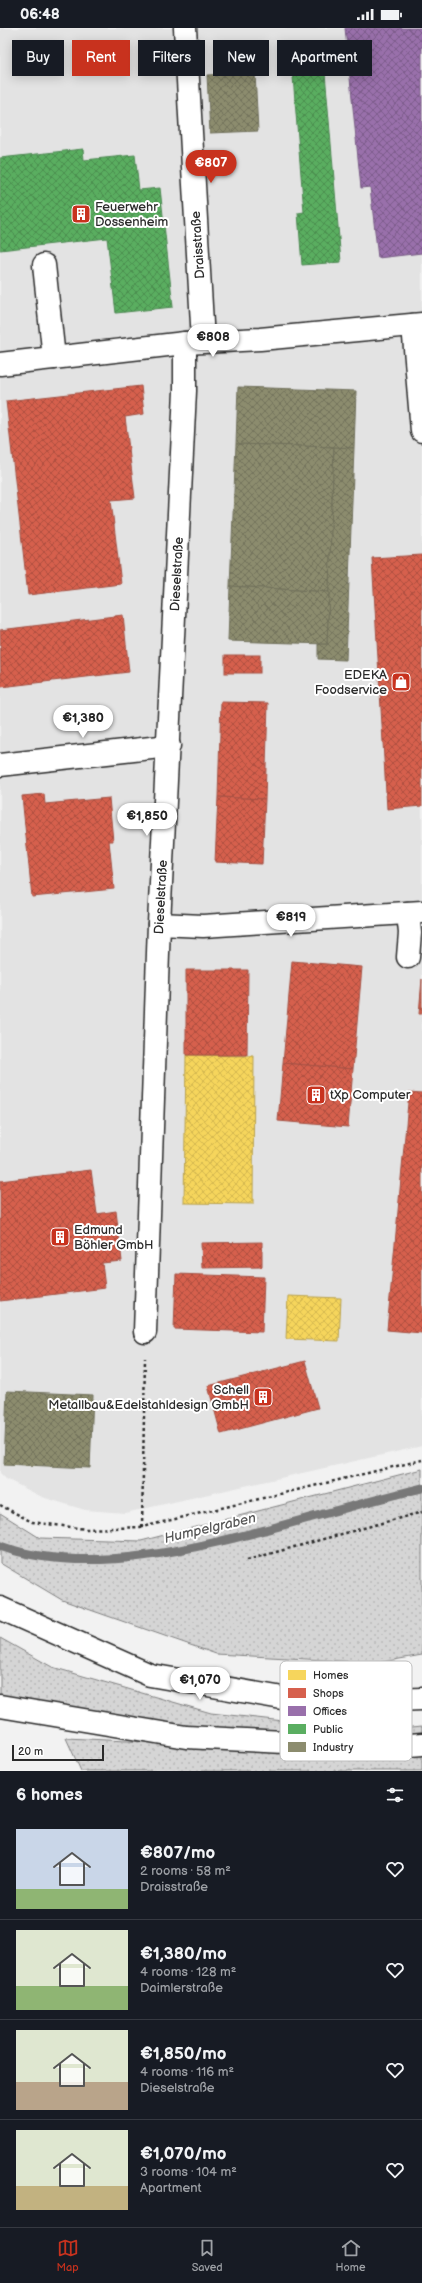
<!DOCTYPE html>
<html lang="en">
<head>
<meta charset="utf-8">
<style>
	body { margin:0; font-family:"Balsamiq Sans",sans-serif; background:#242831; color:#f1f3f6; height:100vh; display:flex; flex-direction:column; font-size:15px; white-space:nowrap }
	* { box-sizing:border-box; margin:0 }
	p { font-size:13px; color:#9ea1a6 }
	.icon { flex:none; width:22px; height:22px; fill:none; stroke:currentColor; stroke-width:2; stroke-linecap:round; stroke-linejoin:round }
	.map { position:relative; height:1743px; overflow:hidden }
	.sheet { display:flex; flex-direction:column; background:#171b24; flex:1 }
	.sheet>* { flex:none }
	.top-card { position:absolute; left:12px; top:12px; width:398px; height:36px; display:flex; gap:8px }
	.scale { position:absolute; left:12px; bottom:10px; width:92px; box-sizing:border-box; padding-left:4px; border:2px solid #2b2b2b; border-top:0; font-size:11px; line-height:14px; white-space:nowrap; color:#2b2b2b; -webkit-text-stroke:3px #fff; paint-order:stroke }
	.price { position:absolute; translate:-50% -34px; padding:0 9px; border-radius:14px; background:#fff; color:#222; font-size:13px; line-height:26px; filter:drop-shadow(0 1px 2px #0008) }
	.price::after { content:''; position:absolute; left:50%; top:24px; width:12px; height:9px; margin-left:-6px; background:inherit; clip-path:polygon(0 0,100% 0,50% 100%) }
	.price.active { background:#c8321e; color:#fff }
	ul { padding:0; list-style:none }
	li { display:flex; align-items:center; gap:12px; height:100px; padding:0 16px }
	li+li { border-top:1px solid #363941 }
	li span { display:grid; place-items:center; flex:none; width:112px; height:80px; border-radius:0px; color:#555 }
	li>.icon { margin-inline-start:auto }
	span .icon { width:48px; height:48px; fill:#fffc; stroke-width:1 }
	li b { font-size:17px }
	h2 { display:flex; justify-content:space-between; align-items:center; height:48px; padding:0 16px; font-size:17px }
	.chip { padding:0 14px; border-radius:0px; background:#171b24; box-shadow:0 2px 10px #0003; font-size:14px; line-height:36px }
	.chip.active { background:#c8321e; color:#fff }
	.status { display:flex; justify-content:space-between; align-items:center; height:28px; padding:0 20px; background:#171b24; direction:ltr }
	.status svg { height:11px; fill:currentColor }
	.menu { display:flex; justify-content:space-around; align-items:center; height:56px; border-top:1px solid #363941; background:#171b24; font-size:11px; color:#9ea1a6 }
	.menu a { display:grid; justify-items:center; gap:2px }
	.menu .active { color:#c8321e }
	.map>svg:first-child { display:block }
</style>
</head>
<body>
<div class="status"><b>06:48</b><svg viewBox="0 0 49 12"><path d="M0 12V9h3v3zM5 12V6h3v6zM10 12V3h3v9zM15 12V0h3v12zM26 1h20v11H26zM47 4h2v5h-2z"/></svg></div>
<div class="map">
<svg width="422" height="1743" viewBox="0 0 422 1743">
	<defs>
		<pattern id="grass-dots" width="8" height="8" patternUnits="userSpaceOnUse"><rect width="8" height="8" fill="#d5d5d5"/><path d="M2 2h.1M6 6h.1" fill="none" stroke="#b7b7b7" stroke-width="1.8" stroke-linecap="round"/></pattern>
		<pattern id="homes-cross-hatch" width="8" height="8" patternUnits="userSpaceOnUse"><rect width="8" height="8" fill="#f6d55c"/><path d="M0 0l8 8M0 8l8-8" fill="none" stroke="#d3b750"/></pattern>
		<pattern id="shops-cross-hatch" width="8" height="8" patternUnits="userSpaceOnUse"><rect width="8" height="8" fill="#d6604d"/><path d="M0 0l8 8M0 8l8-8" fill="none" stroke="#ae4f40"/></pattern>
		<pattern id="offices-cross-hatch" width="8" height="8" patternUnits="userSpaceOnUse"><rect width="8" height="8" fill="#9970ab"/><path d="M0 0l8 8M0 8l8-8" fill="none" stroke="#7d5c8b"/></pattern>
		<pattern id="public-cross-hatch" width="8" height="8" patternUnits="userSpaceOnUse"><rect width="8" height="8" fill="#5aae61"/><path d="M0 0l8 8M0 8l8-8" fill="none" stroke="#4b8e50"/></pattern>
		<pattern id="industry-cross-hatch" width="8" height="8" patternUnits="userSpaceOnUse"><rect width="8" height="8" fill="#8c8c6e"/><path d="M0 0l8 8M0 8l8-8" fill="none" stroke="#73735b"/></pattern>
	</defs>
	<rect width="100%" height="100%" fill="#f2f2f2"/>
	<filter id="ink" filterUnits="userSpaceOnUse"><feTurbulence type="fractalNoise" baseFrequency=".025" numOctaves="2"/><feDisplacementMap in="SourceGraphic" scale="8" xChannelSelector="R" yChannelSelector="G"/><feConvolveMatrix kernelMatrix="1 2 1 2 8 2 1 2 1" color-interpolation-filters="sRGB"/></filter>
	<g filter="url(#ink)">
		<path fill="#e3e3e3" d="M0 0H422V1418L125 1485 85 1482 42 1469 6 1451 0 1445Z"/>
		<g fill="url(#grass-dots)" stroke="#808080">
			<path d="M422 1441V1627L377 1635 216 1626 62 1572 0 1535V1485L40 1510 141 1513Z"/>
			<path d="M0 1610 52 1639 211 1685 374 1703 422 1698V1716L186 1709 0 1678Z"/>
			<path d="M66 1710 389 1726 422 1723V1743H81Z"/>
		</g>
		<g fill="url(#homes-cross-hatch)" stroke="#b9a24d">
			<path d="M186 1027 254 1028 253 1176 184 1175Z"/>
			<path d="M288 1268 341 1270 339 1313 286 1311Z"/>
		</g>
		<g fill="url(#shops-cross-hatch)" stroke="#a35043">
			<path d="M143 18H154L155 33H144Z"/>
			<path d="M141 358 144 386 125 389 135 470 111 472 121 556 28 567 6 373Z"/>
			<path d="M422 527V778L387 781 372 530Z"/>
			<path d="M123 587 129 644 1 659 0 602Z"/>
			<rect x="225" y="627" width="35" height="18"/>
			<path d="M221 674 268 675 265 771 218 769Z"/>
			<path d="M44 766 45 776 109 770 113 813H109L114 861 32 869 22 768Z"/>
			<path d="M218 769 265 771 262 836 215 834Z"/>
			<path d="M292 933 362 939 353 1041 283 1035Z"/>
			<path d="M186 942H248L247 1027H186Z"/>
			<path d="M422 951V986H419Z"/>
			<path d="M283 1035 353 1041 348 1099 278 1093Z"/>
			<path d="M409 1064 422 1065V1305L387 1302Z"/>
			<path d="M91 1142 97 1186 116 1183 122 1233 102 1235 105 1260 0 1273V1153Z"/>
			<path d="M262 1214V1239L202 1240 201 1215Z"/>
			<path d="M176 1246 264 1249 262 1304 174 1301Z"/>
			<path d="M305 1333 318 1380 221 1406 208 1358Z"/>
		</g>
		<path fill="url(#offices-cross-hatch)" stroke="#785b85" d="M345 0H422V225L378 230 370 159 361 160Z"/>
		<g fill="url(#public-cross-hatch)" stroke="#4c8751">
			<path d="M324 33 341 234 302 237 298 185 304 184 292 36Z"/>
			<path d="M83 121 84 132 135 127 139 162 160 160 173 279 116 285 107 210 0 222V130Z"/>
		</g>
		<g fill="url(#industry-cross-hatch)" stroke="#6f6f5a">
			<path d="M255 45 258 103 210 105 207 47Z"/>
			<path d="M238 359 356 363 354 420 236 416Z"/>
			<path d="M236 416 334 419 329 564 230 558Z"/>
			<path d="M334 419 354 420 346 632 318 631V616H327Z"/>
			<path d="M230 558 329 564 327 616 228 613Z"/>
			<path d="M7 1363 93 1367 90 1440 4 1436Z"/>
		</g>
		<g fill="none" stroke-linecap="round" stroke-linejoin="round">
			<path stroke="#787878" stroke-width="9" d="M0 1518C90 1550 202 1519 291 1495 334 1483 378 1471 422 1460"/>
			<g stroke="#2b2b2b" stroke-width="25">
				<g id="minor">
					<path d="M185 0 203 313"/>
					<path d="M44 237 54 330"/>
					<path d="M413 297 422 403"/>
					<path d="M0 336 185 315 260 311 422 296"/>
					<path d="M0 737 169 718"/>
					<path d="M159 896 203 898 422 884"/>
					<path d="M408 929 410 905 408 885"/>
					<path d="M145 1304 159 896 185 363V315"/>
					<path d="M0 1678 186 1709 386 1719 422 1716"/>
				</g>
			</g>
			<g stroke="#2b2b2b" stroke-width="25">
				<path id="major" d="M0 1580 150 1647 311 1675 422 1671"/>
			</g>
			<g stroke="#2b2b2b" stroke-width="2.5" stroke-dasharray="3 3" stroke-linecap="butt">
				<path d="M0 1477 32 1494 86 1501 142 1499 422 1432"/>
				<path d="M142 1499 145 1330"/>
				<path d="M247 1532 422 1484"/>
			</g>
			<use href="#minor" stroke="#fff" stroke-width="22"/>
			<use href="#major" stroke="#fff" stroke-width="22"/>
		</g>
	</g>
	<defs>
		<g id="building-square" transform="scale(1)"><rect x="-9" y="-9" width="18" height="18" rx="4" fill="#c8321e" stroke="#fff"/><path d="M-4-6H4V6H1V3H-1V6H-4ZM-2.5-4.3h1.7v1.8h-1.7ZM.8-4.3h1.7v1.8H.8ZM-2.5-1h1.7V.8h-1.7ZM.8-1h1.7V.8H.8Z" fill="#fff"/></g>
		<g id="shop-square" transform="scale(1)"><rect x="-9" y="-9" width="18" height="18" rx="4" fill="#c8321e" stroke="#fff"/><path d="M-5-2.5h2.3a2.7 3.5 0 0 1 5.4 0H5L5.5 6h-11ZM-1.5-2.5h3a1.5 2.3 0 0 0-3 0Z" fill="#fff"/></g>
	</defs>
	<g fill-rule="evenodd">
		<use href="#building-square" x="81" y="186"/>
		<use href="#shop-square" x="401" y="654"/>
		<use href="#building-square" x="316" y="1067"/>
		<use href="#building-square" x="60" y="1209"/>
		<use href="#building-square" x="263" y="1369"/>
	</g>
	<g text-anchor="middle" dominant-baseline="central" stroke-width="4" stroke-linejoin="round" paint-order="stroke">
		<g font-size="13" fill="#2b2b2b" stroke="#fff" text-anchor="start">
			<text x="95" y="179">Feuerwehr<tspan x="95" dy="15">Dossenheim</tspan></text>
			<text x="387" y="647" text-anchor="end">EDEKA<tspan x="387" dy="15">Foodservice</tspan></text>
			<text x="330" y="1067">tXp Computer</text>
			<text x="74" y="1202">Edmund<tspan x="74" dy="15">Böhler GmbH</tspan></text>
			<text x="249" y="1362" text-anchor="end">Schell<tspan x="249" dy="15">Metallbau&amp;Edelstahldesign GmbH</tspan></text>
		</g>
		<g font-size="13" fill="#2b2b2b" stroke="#fff">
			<text transform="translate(198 217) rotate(-94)">Draisstraße</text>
			<text transform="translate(177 546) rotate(-87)">Dieselstraße</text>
			<text transform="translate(161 869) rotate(-87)">Dieselstraße</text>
		</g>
		<g font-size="14" font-style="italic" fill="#585858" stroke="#fff">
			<text transform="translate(210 1500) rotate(-13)">Humpelgraben</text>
		</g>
	</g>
	<rect x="280" y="1633" width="132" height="100" rx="6" fill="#fff" stroke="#bfbfbf" stroke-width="1"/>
	<rect x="288" y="1642" width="18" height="10" fill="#f6d55c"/>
	<rect x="288" y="1660" width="18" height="10" fill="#d6604d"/>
	<rect x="288" y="1678" width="18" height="10" fill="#9970ab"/>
	<rect x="288" y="1696" width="18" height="10" fill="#5aae61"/>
	<rect x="288" y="1714" width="18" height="10" fill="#8c8c6e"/>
	<g font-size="11" fill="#2b2b2b">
		<text x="313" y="1651">Homes</text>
		<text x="313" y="1669">Shops</text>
		<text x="313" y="1687">Offices</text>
		<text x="313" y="1705">Public</text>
		<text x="313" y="1723">Industry</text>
	</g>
</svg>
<div class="scale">20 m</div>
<b class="price active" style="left:211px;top:156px">€807</b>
<b class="price" style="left:213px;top:330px">€808</b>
<b class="price" style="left:83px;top:711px">€1,380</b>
<b class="price" style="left:147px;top:809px">€1,850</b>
<b class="price" style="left:291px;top:910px">€819</b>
<b class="price" style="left:200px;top:1673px">€1,070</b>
<div class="top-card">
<a class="chip">Buy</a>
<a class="chip active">Rent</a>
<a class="chip">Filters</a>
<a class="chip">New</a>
<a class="chip">Apartment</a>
</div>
</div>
<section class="sheet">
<h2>6 homes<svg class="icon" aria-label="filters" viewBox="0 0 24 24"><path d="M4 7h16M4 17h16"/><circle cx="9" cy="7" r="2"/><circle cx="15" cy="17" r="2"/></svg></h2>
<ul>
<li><span style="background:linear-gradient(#c9d6e8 75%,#8fb573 0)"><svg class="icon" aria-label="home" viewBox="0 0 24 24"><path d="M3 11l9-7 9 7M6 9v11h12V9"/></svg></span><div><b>€807/mo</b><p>2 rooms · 58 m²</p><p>Draisstraße</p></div><svg class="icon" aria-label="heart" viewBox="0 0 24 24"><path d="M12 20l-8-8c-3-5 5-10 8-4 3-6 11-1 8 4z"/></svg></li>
<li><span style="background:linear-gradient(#dfe7d0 70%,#8fb573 0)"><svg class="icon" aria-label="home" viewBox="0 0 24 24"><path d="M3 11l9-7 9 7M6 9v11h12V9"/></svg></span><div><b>€1,380/mo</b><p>4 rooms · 128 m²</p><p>Daimlerstraße</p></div><svg class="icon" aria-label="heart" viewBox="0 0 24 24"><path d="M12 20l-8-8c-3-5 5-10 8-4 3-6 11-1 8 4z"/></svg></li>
<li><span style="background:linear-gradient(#dfe7d0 65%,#b9a48a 0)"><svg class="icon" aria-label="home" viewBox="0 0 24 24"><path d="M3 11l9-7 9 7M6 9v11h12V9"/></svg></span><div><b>€1,850/mo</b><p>4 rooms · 116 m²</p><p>Dieselstraße</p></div><svg class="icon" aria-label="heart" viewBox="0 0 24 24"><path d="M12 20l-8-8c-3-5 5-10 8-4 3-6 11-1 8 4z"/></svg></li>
<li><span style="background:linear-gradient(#dfe7d0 70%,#c2b280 0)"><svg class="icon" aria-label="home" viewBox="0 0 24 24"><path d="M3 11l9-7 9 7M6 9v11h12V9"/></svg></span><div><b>€1,070/mo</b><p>3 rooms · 104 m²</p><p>Apartment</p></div><svg class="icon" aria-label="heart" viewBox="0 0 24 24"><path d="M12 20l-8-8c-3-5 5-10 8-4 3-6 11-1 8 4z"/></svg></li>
</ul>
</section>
<nav class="menu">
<a class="active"><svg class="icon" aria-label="map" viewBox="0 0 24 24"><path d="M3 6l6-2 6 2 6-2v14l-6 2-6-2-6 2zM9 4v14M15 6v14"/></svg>Map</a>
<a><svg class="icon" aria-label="saved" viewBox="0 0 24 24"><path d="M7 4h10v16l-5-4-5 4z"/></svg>Saved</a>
<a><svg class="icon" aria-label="home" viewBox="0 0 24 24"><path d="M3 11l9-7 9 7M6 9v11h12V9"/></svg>Home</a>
</nav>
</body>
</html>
